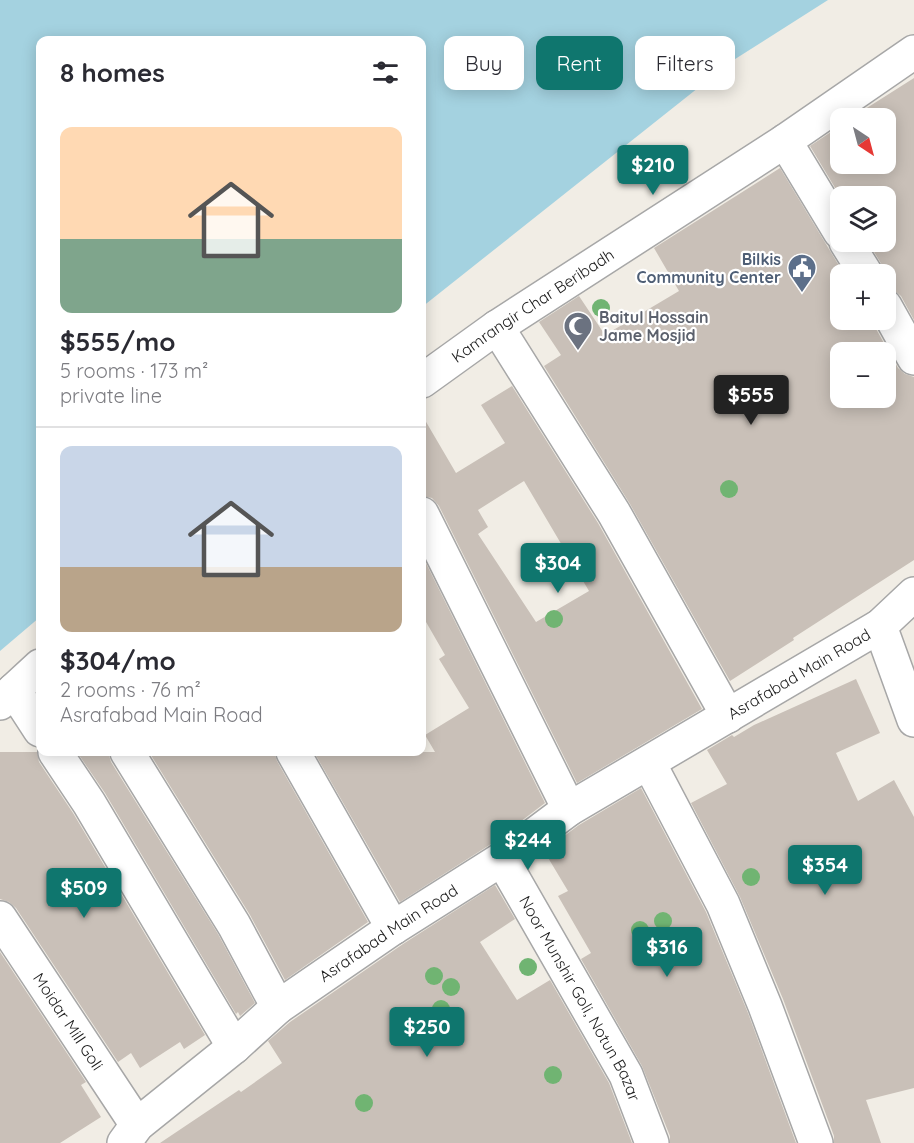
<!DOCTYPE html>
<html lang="en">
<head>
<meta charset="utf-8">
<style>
	body { margin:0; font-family:Quicksand,sans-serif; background:#f2f2f3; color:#2b2b33; height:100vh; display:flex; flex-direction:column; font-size:22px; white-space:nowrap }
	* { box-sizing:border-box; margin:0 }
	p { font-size:20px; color:#7c7c81 }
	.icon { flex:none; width:33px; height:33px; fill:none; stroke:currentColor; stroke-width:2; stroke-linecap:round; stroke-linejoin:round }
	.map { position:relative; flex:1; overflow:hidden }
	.panel { position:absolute; left:36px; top:36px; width:390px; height:720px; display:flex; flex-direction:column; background:#fff; border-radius:12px; box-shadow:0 3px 15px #0003 }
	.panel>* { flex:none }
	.hud { position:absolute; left:444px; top:36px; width:380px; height:54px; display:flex; gap:12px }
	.needle { width:39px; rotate:144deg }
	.fabs { position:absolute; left:830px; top:108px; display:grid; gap:12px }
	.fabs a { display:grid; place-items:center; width:66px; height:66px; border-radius:12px; background:#fff; box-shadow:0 3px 15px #0003; font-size:30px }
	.price { position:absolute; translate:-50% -51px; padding:0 14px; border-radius:6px; background:#0f766e; color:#fff; font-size:20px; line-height:39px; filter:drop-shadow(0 2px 3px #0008) }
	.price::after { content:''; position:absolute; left:50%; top:36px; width:18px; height:14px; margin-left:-9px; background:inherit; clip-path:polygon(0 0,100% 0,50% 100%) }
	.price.current { background:#222; color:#fff }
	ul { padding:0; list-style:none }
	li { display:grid; align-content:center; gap:12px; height:318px; padding:0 24px }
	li+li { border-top:2px solid #e1e1e2 }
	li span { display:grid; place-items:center; height:186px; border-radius:12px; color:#555 }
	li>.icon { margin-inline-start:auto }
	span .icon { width:108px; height:108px; fill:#fffc; stroke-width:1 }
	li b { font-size:26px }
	h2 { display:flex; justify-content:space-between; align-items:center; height:72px; padding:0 24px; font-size:26px }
	.pill { padding:0 21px; border-radius:12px; background:#fff; box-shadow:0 3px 15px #0003; font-size:21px; line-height:54px }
	.pill.current { background:#0f766e; color:#fff }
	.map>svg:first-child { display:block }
</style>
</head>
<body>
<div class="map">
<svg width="914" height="1143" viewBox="0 0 914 1143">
	<rect width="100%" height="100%" fill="#f1ede5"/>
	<path fill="#a4d2e0" d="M0 0H828L732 61 422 307V40H40V617L0 651Z"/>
	<g fill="#c9c0b8" fill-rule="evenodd">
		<path d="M914 78V320L901 296 894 290 885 287V274L882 265 868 242H885V196H840L810 146 840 126V164H885V118H851Z"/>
		<path d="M780 168 844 274H840V320H871L898 368 905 374 914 377V560L793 638 794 640 730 681 630 504 544 366 561 355 539 322 579 296 605 335 679 291 654 248ZM840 352H885V398H840Z"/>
		<path d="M512 386 598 523 702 709 577 783 439 506 432 498 422 496V415L456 473 505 443 481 405ZM524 481 589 591 536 622 478 534 488 527 478 510Z"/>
		<path d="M422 555 545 803 491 844 400 902 314 752H435L425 735 469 708 439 659 445 655 422 615Z"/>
		<path d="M856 679 880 733 836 753 858 801 894 780 914 817V1088L866 1100 881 1143H834V1136L783 999 740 897 691 803 727 784 707 750 732 735 734 737 754 725Z"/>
		<path d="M0 752H37L39 762 73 813 205 1035 184 1049 180 1042 140 1068 131 1053 118 1062 16 908 9 902 0 899Z"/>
		<path d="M77 752H108L111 762 218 934 255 1003 240 1016 238 1012 236 1014 105 793Z"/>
		<path d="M149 752H274L277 761 368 922 285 980 250 915Z"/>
		<path d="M641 788 706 912 748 1013 796 1143H670V1136L642 1066 581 959 591 953 558 896 568 891 544 851 579 825Z"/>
		<path d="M495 885 515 919 480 942 517 1000 550 980 609 1083 632 1143H160L239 1090 241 1092 282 1063 268 1041 290 1022 403 944Z"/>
		<path d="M0 952 86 1082 81 1085 101 1117 60 1143H0Z"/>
	</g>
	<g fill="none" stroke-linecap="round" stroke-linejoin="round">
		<g stroke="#a7a7a7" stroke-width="36">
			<g id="minor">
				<path d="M785 141 840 232"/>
				<path d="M846 242 866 274"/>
				<path d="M885 306 914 358"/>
				<path d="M497 327 614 513 728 716"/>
				<path id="s1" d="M422 381 497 327 785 141 914 52"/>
				<path d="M422 514 569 809"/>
				<path d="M880 626 914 720"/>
				<path d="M14 690 40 730"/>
				<path d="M0 703 40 666"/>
				<path d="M55 752 89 803 234 1047"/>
				<path d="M127 752 234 925 278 1007"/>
				<path d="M293 752 393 928"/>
				<path d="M649 763 723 904 765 1006 816 1143"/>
				<path id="s2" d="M502 859 626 1075 652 1143"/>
				<path id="s3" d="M0 918 137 1125"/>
			</g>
		</g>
		<g stroke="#a7a7a7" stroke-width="36">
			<g id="tertiary">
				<path id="s4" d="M124 1143 137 1125 234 1047 278 1007 393 928 502 859 569 809 880 626 914 594"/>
			</g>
		</g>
		<use href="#minor" stroke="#fff" stroke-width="33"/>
		<use href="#tertiary" stroke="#fff" stroke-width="33"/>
	</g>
	<g fill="#70b472">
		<circle cx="601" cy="308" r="9"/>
		<circle cx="729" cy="489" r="9"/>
		<circle cx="554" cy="619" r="9"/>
		<circle cx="751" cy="877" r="9"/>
		<circle cx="663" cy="921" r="9"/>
		<circle cx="640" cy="930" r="9"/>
		<circle cx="528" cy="967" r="9"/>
		<circle cx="434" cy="976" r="9"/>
		<circle cx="451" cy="987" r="9"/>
		<circle cx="441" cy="1009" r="9"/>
		<circle cx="553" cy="1075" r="9"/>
		<circle cx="364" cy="1103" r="9"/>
	</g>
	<defs>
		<g id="civic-pin" transform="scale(1.5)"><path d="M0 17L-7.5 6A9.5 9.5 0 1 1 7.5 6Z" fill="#5c6f8a" stroke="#fff"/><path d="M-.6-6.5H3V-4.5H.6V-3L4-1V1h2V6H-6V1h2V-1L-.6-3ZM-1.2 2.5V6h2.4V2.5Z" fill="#fff"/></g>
		<g id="mosque-pin" transform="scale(1.5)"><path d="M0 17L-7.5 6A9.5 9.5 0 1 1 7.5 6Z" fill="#6b7280" stroke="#fff"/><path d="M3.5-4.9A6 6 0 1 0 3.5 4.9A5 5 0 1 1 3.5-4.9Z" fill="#fff"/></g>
	</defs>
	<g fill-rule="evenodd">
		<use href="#civic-pin" x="802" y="268"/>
		<use href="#mosque-pin" x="578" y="326"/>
	</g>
	<g text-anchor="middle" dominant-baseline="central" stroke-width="4.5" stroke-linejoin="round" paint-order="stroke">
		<g font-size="16" font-weight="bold" fill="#4e5e75" stroke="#fff" text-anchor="end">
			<text x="781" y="259">Bilkis<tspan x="781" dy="18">Community Center</tspan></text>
		</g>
		<g font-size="16" fill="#202020" stroke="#fff">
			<text stroke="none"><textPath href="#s1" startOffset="134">Kamrangir Char Beribadh</textPath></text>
			<text stroke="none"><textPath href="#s4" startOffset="825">Asrafabad Main Road</textPath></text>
			<text stroke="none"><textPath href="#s4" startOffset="339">Asrafabad Main Road</textPath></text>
			<text stroke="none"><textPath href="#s2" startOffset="160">Noor Munshir Goli, Notun Bazar</textPath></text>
			<text stroke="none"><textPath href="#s3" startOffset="124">Moidar Mill Goli</textPath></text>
		</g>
		<g font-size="16" font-weight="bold" fill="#5b616d" stroke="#fff" text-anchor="start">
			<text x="599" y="317">Baitul Hossain<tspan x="599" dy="18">Jame Mosjid</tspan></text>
		</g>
	</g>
</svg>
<div class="fabs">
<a><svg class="needle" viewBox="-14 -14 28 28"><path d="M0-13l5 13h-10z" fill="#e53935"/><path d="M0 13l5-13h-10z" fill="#7c7c81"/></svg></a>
<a><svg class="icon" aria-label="layers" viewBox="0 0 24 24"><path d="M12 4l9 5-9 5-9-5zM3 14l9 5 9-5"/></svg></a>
<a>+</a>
<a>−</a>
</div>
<b class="price" style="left:653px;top:196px">$210</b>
<b class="price current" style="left:751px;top:426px">$555</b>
<b class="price" style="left:558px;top:594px">$304</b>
<b class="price" style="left:528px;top:871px">$244</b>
<b class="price" style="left:825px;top:896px">$354</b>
<b class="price" style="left:84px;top:919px">$509</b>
<b class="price" style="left:667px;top:978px">$316</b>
<b class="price" style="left:427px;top:1058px">$250</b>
<div class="hud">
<a class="pill">Buy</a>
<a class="pill current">Rent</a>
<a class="pill">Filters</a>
</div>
<section class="panel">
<h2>8 homes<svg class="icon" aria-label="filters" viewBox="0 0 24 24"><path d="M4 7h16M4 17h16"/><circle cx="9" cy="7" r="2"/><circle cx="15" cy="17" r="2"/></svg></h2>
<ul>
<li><span style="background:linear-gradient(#ffd9b3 60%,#7fa58c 0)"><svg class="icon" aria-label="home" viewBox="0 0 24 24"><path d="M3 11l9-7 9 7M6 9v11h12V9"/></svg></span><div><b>$555/mo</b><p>5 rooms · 173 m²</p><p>private line</p></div></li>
<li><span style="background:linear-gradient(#c9d6e8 65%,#b9a48a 0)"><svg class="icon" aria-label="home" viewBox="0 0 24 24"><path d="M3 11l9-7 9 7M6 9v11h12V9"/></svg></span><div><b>$304/mo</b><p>2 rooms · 76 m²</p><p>Asrafabad Main Road</p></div></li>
</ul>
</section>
</div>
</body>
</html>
